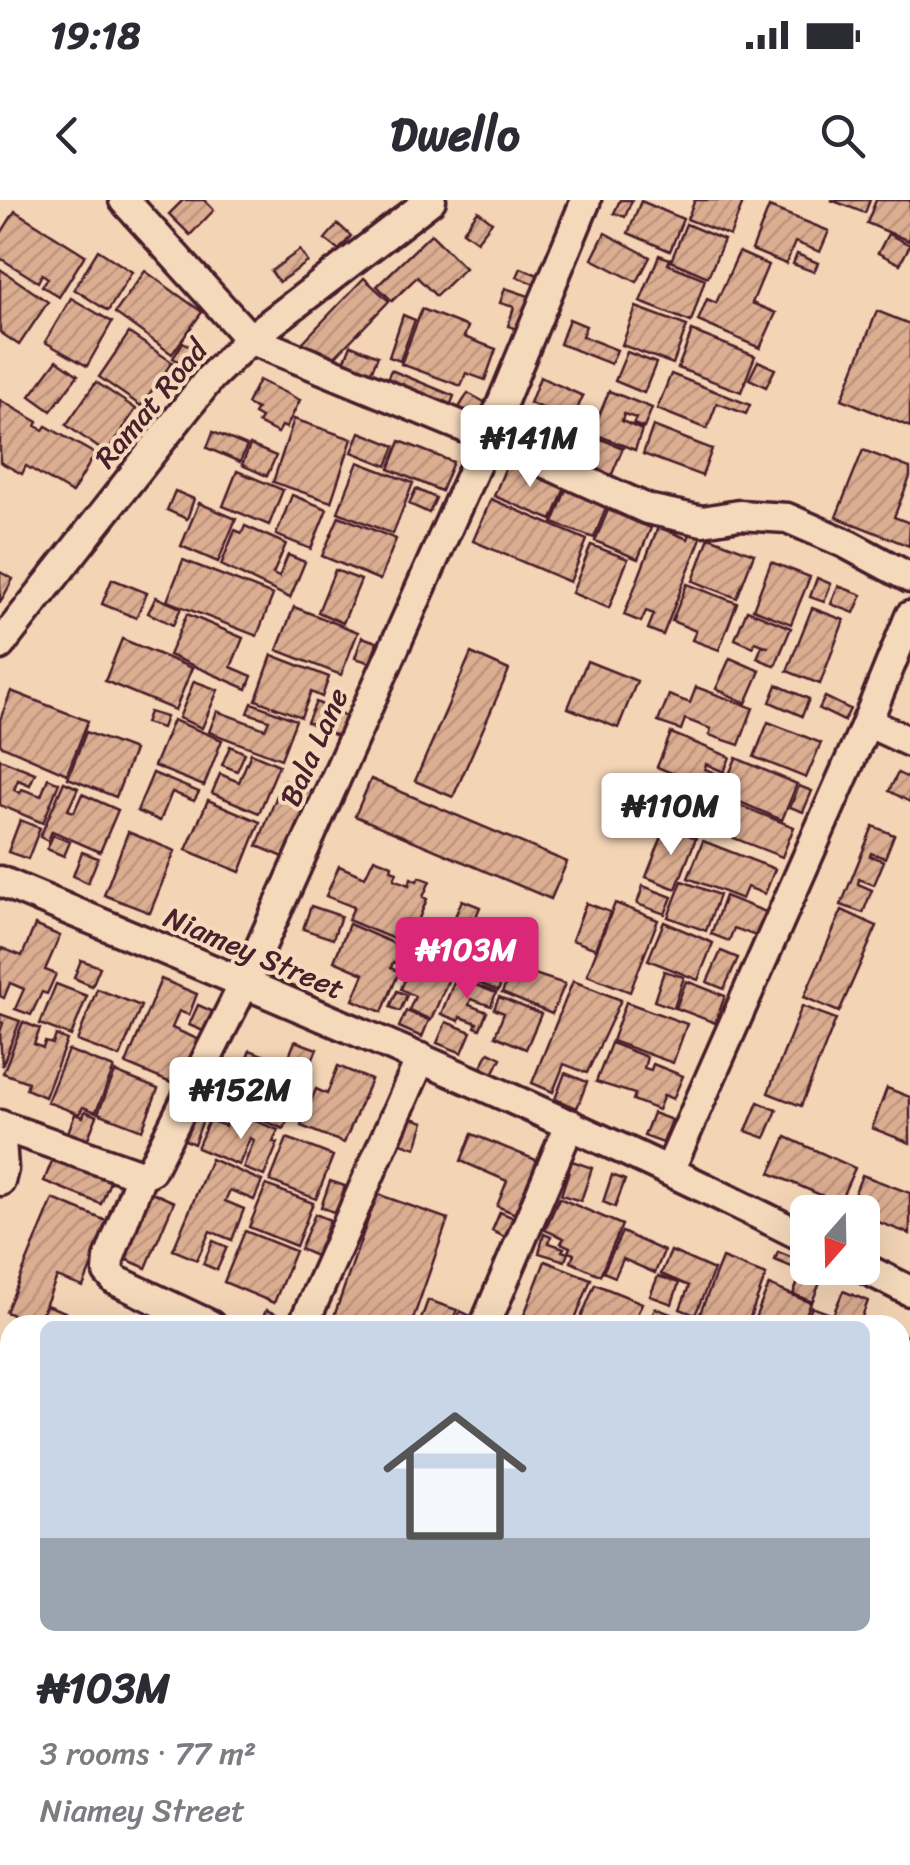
<!DOCTYPE html>
<html lang="en">
<head>
<meta charset="utf-8">
<style>
	body { margin:0; font-family:Sriracha,sans-serif; background:#f7f7f7; color:#2b2b33; height:100vh; display:flex; flex-direction:column; font-size:38px; white-space:nowrap }
	* { box-sizing:border-box; margin:0 }
	p { font-size:32px; color:#7c7c81 }
	.icon { flex:none; width:55px; height:55px; fill:none; stroke:currentColor; stroke-width:2; stroke-linecap:round; stroke-linejoin:round }
	.map { position:relative; flex:1; overflow:hidden }
	.details { position:absolute; left:0px; top:1115px; width:910px; height:550px; display:flex; flex-direction:column; background:#fff; border-radius:30px 30px 0 0; box-shadow:0 10px 40px #0002 }
	.details>* { flex:none }
	.needle { width:65px; rotate:200deg }
	.fabs { position:absolute; left:790px; top:995px; display:grid; gap:20px }
	.fabs a { display:grid; place-items:center; width:90px; height:90px; border-radius:15px; background:#fff; box-shadow:0 10px 40px #0002; font-size:50px }
	.price { position:absolute; translate:-50% -85px; padding:0 22px; border-radius:10px; background:#fff; color:#222; font-size:32px; line-height:65px; filter:drop-shadow(0 2px 5px #0008) }
	.price::after { content:''; position:absolute; left:50%; top:60px; width:30px; height:22px; margin-left:-15px; background:inherit; clip-path:polygon(0 0,100% 0,50% 100%) }
	.price.current { background:#db2777; color:#fff }
	ul { padding:0; list-style:none }
	li { display:grid; align-content:center; gap:20px; height:530px; padding:0 40px }
	li span { display:grid; place-items:center; height:310px; border-radius:15px; color:#555 }
	li>.icon { margin-inline-start:auto }
	span .icon { width:180px; height:180px; fill:#fffc; stroke-width:1 }
	li b { font-size:42px }
	.status { display:flex; justify-content:space-between; align-items:center; height:70px; padding:0 50px; background:#fff; direction:ltr }
	.status svg { height:28px; fill:currentColor }
	header { display:flex; justify-content:space-between; align-items:center; height:130px; padding:0 40px; background:#fff; font-size:45px; font-weight:800 }
	.map>svg:first-child { display:block }
</style>
</head>
<body>
<div class="status"><b>19:18</b><svg viewBox="0 0 49 12"><path d="M0 12V9h3v3zM5 12V6h3v6zM10 12V3h3v9zM15 12V0h3v12zM26 1h20v11H26zM47 4h2v5h-2z"/></svg></div>
<header><svg class="icon" aria-label="back" viewBox="0 0 24 24"><path d="M15 5l-7 7 7 7"/></svg>Dwello<svg class="icon" aria-label="search" viewBox="0 0 24 24"><circle cx="10" cy="10" r="6"/><path d="M15 15l6 6"/></svg></header>
<div class="map">
<svg width="910" height="1665" viewBox="0 0 910 1665">
	<defs>
		<pattern id="building-hatch" width="6" height="6" patternUnits="userSpaceOnUse" patternTransform="scale(2.5)"><rect width="6" height="6" fill="#dbad91"/><path d="M-1 1l2-2M0 6l6-6M5 7l2-2" fill="none" stroke="#bd947d"/></pattern>
	</defs>
	<rect width="100%" height="100%" fill="#f3d4b5"/>
	<filter id="ink" filterUnits="userSpaceOnUse"><feTurbulence type="fractalNoise" baseFrequency=".01" numOctaves="2"/><feDisplacementMap in="SourceGraphic" scale="20" xChannelSelector="R" yChannelSelector="G"/><feConvolveMatrix kernelMatrix="1 2 1 2 8 2 1 2 1" color-interpolation-filters="sRGB"/></filter>
	<g filter="url(#ink)">
		<g fill="url(#building-hatch)" stroke="#4a1f2b" stroke-width="2.5">
			<path d="M183 0H204L214 10 190 35 169 14Z"/>
			<path d="M620 0H632L625 17 614 13Z"/>
			<path d="M695 0H744L730 36 687 19Z"/>
			<path d="M831 0H870L865 13Z"/>
			<path d="M876 0H910L909 41 867 23Z"/>
			<path d="M641 1 683 19 670 51 628 33Z"/>
			<path d="M769 7 829 31 820 52 795 42 786 64 752 50Z"/>
			<path d="M15 11 85 55 59 97 42 86 48 78 42 74 38 82 0 58V35Z"/>
			<path d="M478 11 492 22 477 41 463 31Z"/>
			<path d="M338 24 351 36 339 50 325 39Z"/>
			<path d="M686 24 724 40 708 77 671 61Z"/>
			<path d="M605 33 650 57 637 82 592 59Z"/>
			<path d="M431 34 465 68 436 96 417 77 392 101 377 86Z"/>
			<path d="M888 34 910 45 900 64 878 53Z"/>
			<path d="M98 50 132 72 108 111 74 89Z"/>
			<path d="M300 50 308 62 279 82 271 71Z"/>
			<path d="M739 52 768 65 752 103 776 113 760 148 698 121 707 99 716 103Z"/>
			<path d="M797 54 818 63 814 72 793 64Z"/>
			<path d="M659 55 670 59 668 64 705 79 691 122 640 102Z"/>
			<path d="M521 68 538 75 534 84 517 77Z"/>
			<path d="M0 69 48 102 19 145 0 132Z"/>
			<path d="M145 71 202 112 172 154 115 113Z"/>
			<path d="M364 78 389 101 327 165 303 142Z"/>
			<path d="M505 88 535 98 523 131 508 126 514 107 500 103Z"/>
			<path d="M71 98 112 122 87 166 45 142Z"/>
			<path d="M636 107 687 126 673 164 622 145Z"/>
			<path d="M422 109 468 127 464 137 496 149 485 180 466 173 461 186 401 164Z"/>
			<path d="M877 111 910 124V227L842 199Z"/>
			<path d="M403 115 415 120 400 161 389 157Z"/>
			<path d="M569 119 586 126 582 136 617 150 611 164 560 144Z"/>
			<path d="M692 131 755 156 741 192 678 168Z"/>
			<path d="M129 133 172 162 141 206 99 177Z"/>
			<path d="M183 142 201 154 191 169 173 158Z"/>
			<path d="M351 145 378 156 366 184 340 172Z"/>
			<path d="M627 152 656 163 644 193 615 181Z"/>
			<path d="M57 160 78 175 51 211 30 196Z"/>
			<path d="M758 161 775 169 766 187 749 179Z"/>
			<path d="M391 170 454 196 447 214 383 188Z"/>
			<path d="M671 174 750 205 746 214 717 203 707 229 657 209Z"/>
			<path d="M540 177 583 196 572 221 530 203Z"/>
			<path d="M259 180 300 200 286 228 282 226 278 233 258 223 261 218 254 214 257 209 247 204Z"/>
			<path d="M96 182 136 209 106 253 66 225Z"/>
			<path d="M609 191 652 208 644 228 633 224 636 218 624 214 622 221 642 230 635 250 592 233Z"/>
			<path d="M468 193 486 203 474 225 455 214Z"/>
			<path d="M0 200 38 222 36 226 43 230 46 226 95 254 72 293 26 266 22 274 0 262Z"/>
			<path d="M531 210 585 232 570 271 519 239Z"/>
			<path d="M294 219 352 239 331 302 273 282Z"/>
			<path d="M653 226 712 249 702 276 643 254Z"/>
			<path d="M213 232 247 246 240 262 207 248Z"/>
			<path d="M360 232 395 246 387 266 352 252Z"/>
			<path d="M591 235 623 248 610 279 578 266Z"/>
			<path d="M400 241 453 262 441 291 389 269Z"/>
			<path d="M250 245 276 256 267 276 242 265Z"/>
			<path d="M863 250 910 268V277L894 317 910 323 909 346 836 317Z"/>
			<path d="M509 259 567 283 552 320 494 296Z"/>
			<path d="M358 262 413 283 393 334 338 312Z"/>
			<path d="M237 271 283 290 269 325 223 306Z"/>
			<path d="M567 287 608 303 594 338 553 323Z"/>
			<path d="M416 289 436 298 429 313 409 304Z"/>
			<path d="M175 291 194 299 187 319 167 310Z"/>
			<path d="M292 295 327 309 311 349 276 335Z"/>
			<path d="M491 299 587 340 570 382 473 341Z"/>
			<path d="M199 303 236 319 218 362 181 346Z"/>
			<path d="M608 310 651 328 638 359 595 341Z"/>
			<path d="M339 316 396 339 380 380 322 356Z"/>
			<path d="M695 321 706 325 663 435 648 429 654 414 646 411 641 422 624 415 658 327 688 339Z"/>
			<path d="M245 326 286 344 273 374 279 377 288 355 305 362 290 398 221 365 235 330 242 333Z"/>
			<path d="M709 337 754 354 737 398 693 381Z"/>
			<path d="M591 345 628 359 609 408 572 393Z"/>
			<path d="M183 360 273 395 257 436 167 401Z"/>
			<path d="M771 362 810 377 791 424 753 409Z"/>
			<path d="M335 370 361 380 343 423 318 412Z"/>
			<path d="M0 372 13 379 0 403Z"/>
			<path d="M817 378 831 384 824 402 810 397Z"/>
			<path d="M112 379 147 393 136 418 102 404Z"/>
			<path d="M687 384 737 403 719 450 692 440 696 431 672 421Z"/>
			<path d="M838 386 862 395 854 413 831 404Z"/>
			<path d="M156 397 181 408 173 425 148 413Z"/>
			<path d="M294 407 358 432 341 475 277 450Z"/>
			<path d="M812 408 844 420 820 484 787 471Z"/>
			<path d="M747 410 791 428 775 466 757 458 762 446 769 447 755 442 753 447 735 439Z"/>
			<path d="M187 414 243 438 231 467 252 476 247 489 169 455Z"/>
			<path d="M362 437 377 442 371 463 355 458Z"/>
			<path d="M122 439 192 468 175 510 105 481Z"/>
			<path d="M471 453 509 470 453 597 415 581Z"/>
			<path d="M272 455 329 477 322 497 311 492 301 517 256 500Z"/>
			<path d="M730 458 760 471 746 503 716 489Z"/>
			<path d="M587 461 637 481 618 528 568 508Z"/>
			<path d="M194 481 218 490 202 528 179 518Z"/>
			<path d="M777 485 809 499 802 516 770 502Z"/>
			<path d="M696 487 753 508 739 545 709 535 711 529 685 519 681 530 658 522 669 495 690 503Z"/>
			<path d="M11 491 88 521 67 574 0 545V520Z"/>
			<path d="M825 497 850 509 844 521 819 509Z"/>
			<path d="M316 502 346 516 337 536 307 522Z"/>
			<path d="M252 503 296 520 281 559 209 532 217 511 265 529 269 520 248 513Z"/>
			<path d="M149 512 166 517 162 528 145 523Z"/>
			<path d="M173 520 222 540 204 586 154 566Z"/>
			<path d="M768 522 821 543 806 578 754 557Z"/>
			<path d="M86 532 134 550 116 597 68 578Z"/>
			<path d="M671 533 730 557 724 572 706 564 705 569 722 576 716 591 657 567Z"/>
			<path d="M230 546 245 553 237 571 222 565Z"/>
			<path d="M251 553 279 565 259 613 212 593 220 574 239 582Z"/>
			<path d="M736 558 797 584 782 620 721 594Z"/>
			<path d="M0 559 35 573 30 585 18 580 14 590 20 593 22 589 41 596 48 578 59 583 43 623 0 605Z"/>
			<path d="M153 573 199 592 194 601 172 592 160 621 137 611Z"/>
			<path d="M898 573 910 579V602L889 591Z"/>
			<path d="M371 579 567 662 551 699 355 616Z"/>
			<path d="M283 580 312 591 286 658 257 646Z"/>
			<path d="M672 581 708 594 697 624 661 611Z"/>
			<path d="M64 582 78 588 68 610 74 612 82 594 118 610 100 652 52 631 48 641 40 637Z"/>
			<path d="M799 586 812 591 803 612 790 607Z"/>
			<path d="M718 597 794 627 782 657 706 627Z"/>
			<path d="M208 600 260 622 240 672 186 650Z"/>
			<path d="M20 620 40 628 28 659 8 652Z"/>
			<path d="M666 626 696 638 676 689 646 677Z"/>
			<path d="M873 626 894 635 885 658 871 653 870 656 884 661 874 685 859 679 858 684 872 690 863 713 841 705Z"/>
			<path d="M128 632 175 651 150 713 104 695Z"/>
			<path d="M53 635 70 642 64 656 47 649Z"/>
			<path d="M703 641 775 669 765 694 747 687 742 699 688 678Z"/>
			<path d="M82 652 98 658 88 683 73 676Z"/>
			<path d="M374 658 392 665 391 670 397 672 394 679 409 685 411 678 417 681 419 677 430 681 423 697 427 699 408 745 348 720 354 707 326 696 339 666 365 677Z"/>
			<path d="M682 681 719 695 706 731 668 717Z"/>
			<path d="M643 686 672 697 665 714 637 704Z"/>
			<path d="M725 696 766 712 756 736 734 728 729 741 711 734Z"/>
			<path d="M462 700 480 707 454 771 416 756 432 719 451 726Z"/>
			<path d="M586 703 610 712 596 749 572 740Z"/>
			<path d="M615 703 658 720 630 792 587 775Z"/>
			<path d="M311 706 341 716 333 739 303 729Z"/>
			<path d="M842 710 877 726 839 812 804 797Z"/>
			<path d="M664 722 713 743 698 780 648 760Z"/>
			<path d="M349 724 409 750 402 766 393 762 391 768 399 772 382 812 353 800 364 774 334 761Z"/>
			<path d="M35 725 60 736 45 770 56 774 47 794 42 792 31 815 15 809 24 789 10 783 4 798 0 796V753L2 748 22 756Z"/>
			<path d="M471 734 514 752 498 791 456 773Z"/>
			<path d="M721 751 738 758 724 789 707 782Z"/>
			<path d="M81 760 100 767 92 786 74 778Z"/>
			<path d="M413 760 450 776 431 820 409 810 415 796 401 789Z"/>
			<path d="M513 767 565 784 552 814 502 793Z"/>
			<path d="M664 771 684 777 674 808 654 801Z"/>
			<path d="M456 777 496 793 491 806 471 799 469 805 487 812 480 829 475 827 477 823 460 817 459 821 441 814Z"/>
			<path d="M161 779 197 794 189 815 179 811 172 828 202 841 183 888 126 864Z"/>
			<path d="M573 781 621 800 587 873 564 864 553 892 532 883Z"/>
			<path d="M686 781 725 796 715 823 676 808Z"/>
			<path d="M56 784 87 796 71 836 40 824Z"/>
			<path d="M97 789 141 806 120 857 77 841Z"/>
			<path d="M397 791 407 795 400 811 390 807Z"/>
			<path d="M499 797 541 814 526 849 495 836 504 813 494 809Z"/>
			<path d="M626 802 687 824 673 863 612 841Z"/>
			<path d="M198 805 216 813 208 833 189 825Z"/>
			<path d="M802 806 836 819 801 906 768 893Z"/>
			<path d="M406 811 429 820 422 837 399 827Z"/>
			<path d="M0 814 20 821 2 866 0 832 3 823 0 822Z"/>
			<path d="M23 822 40 829 34 844 43 848 45 842 53 844 56 835 67 840 45 897 26 889 28 882 3 873Z"/>
			<path d="M446 822 471 832 462 853 437 843Z"/>
			<path d="M295 841 317 849 284 929 228 906 250 850 286 864Z"/>
			<path d="M611 843 647 857 644 868 651 870 653 864 683 876 673 899 664 895 658 910 633 900 635 894 596 882Z"/>
			<path d="M68 850 114 868 96 912 83 907 79 914 47 902Z"/>
			<path d="M489 852 501 858 493 874 481 867Z"/>
			<path d="M338 866 371 880 344 943 301 926 316 889 327 894Z"/>
			<path d="M227 867 240 873 226 906 213 901Z"/>
			<path d="M115 872 158 889 142 930 98 913Z"/>
			<path d="M565 873 587 882 577 908 555 899Z"/>
			<path d="M887 888 910 897V943L872 928Z"/>
			<path d="M758 902 777 910 765 938 746 931Z"/>
			<path d="M195 903 207 909 194 944 178 937Z"/>
			<path d="M85 911 97 916 86 943 67 935 75 914 83 917Z"/>
			<path d="M231 911 278 930 273 942 278 943 264 976 243 968 254 940 250 938 239 965 197 948 209 920 225 926Z"/>
			<path d="M653 913 672 920 663 943 644 936Z"/>
			<path d="M409 917 424 922 416 948 401 943Z"/>
			<path d="M472 934 541 962 518 1015 497 1006 507 981 461 961Z"/>
			<path d="M786 937 855 968 839 1003 770 973Z"/>
			<path d="M287 938 333 956 316 999 270 981Z"/>
			<path d="M54 956 111 979 101 1004 44 981Z"/>
			<path d="M211 959 262 981 254 1000 230 990 225 1001 244 1009 232 1040 210 1031 197 1060 173 1050Z"/>
			<path d="M572 961 592 968 581 1001 561 995Z"/>
			<path d="M612 975 625 980 615 1007 603 1002Z"/>
			<path d="M862 975 910 993V1034L862 1016V1012L848 1010Z"/>
			<path d="M330 981 345 986 336 1013 321 1007Z"/>
			<path d="M266 985 313 1003 296 1046 249 1027Z"/>
			<path d="M149 991 174 1002 146 1068 121 1057Z"/>
			<path d="M377 994 448 1019 411 1125H331Z"/>
			<path d="M559 998 622 1025 600 1075 571 1062 574 1054 568 1052 570 1047 561 1043 564 1038 545 1030Z"/>
			<path d="M53 999 109 1022 83 1087 57 1077 37 1125 6 1112Z"/>
			<path d="M500 1012 521 1021 513 1041 492 1031Z"/>
			<path d="M315 1014 330 1020 316 1056 300 1049Z"/>
			<path d="M245 1031 295 1051 274 1103 224 1082Z"/>
			<path d="M622 1032 664 1051 655 1073 623 1059 615 1077 603 1072Z"/>
			<path d="M544 1034 551 1037 549 1043 564 1048 562 1051 568 1053 565 1061 539 1053Z"/>
			<path d="M213 1041 227 1047 217 1070 203 1064Z"/>
			<path d="M671 1051 714 1070 695 1115 680 1109 689 1086 661 1074Z"/>
			<path d="M778 1052 798 1060 794 1068 775 1060Z"/>
			<path d="M722 1058 766 1075 747 1125H707L697 1121Z"/>
			<path d="M545 1061 591 1079 573 1125H551L524 1115Z"/>
			<path d="M801 1075 820 1083 812 1102 793 1094Z"/>
			<path d="M658 1076 679 1083 672 1104 650 1096Z"/>
			<path d="M595 1084 642 1103 633 1125H578Z"/>
			<path d="M769 1085 811 1103 801 1125H752Z"/>
			<path d="M843 1091 868 1101 859 1125H804L812 1107 833 1115Z"/>
			<path d="M428 1100 457 1110 450 1125H419Z"/>
			<path d="M46 1105 65 1112 60 1125H38Z"/>
			<path d="M655 1108 676 1116 673 1125H648Z"/>
			<path d="M266 1110 288 1119 286 1125H260Z"/>
			<path d="M460 1111 473 1117 469 1125H454Z"/>
			<path d="M901 1134 910 1138V1212L900 1208Z"/>
			<path d="M900 1210 910 1214V1247L903 1263 900 1261Z"/>
			<path d="M904 1270 910 1273V1325L900 1320V1279Z"/>
			<path d="M900 1325 910 1329V1377L900 1373Z"/>
			<path d="M5 1367 10 1369V1401L0 1397V1378Z"/>
			<path d="M0 1403 10 1407V1446L0 1442Z"/>
			<path d="M900 1435 910 1439V1459H904L901 1468Z"/>
			<path d="M10 1497V1594L0 1590V1522Z"/>
			<path d="M0 1596 10 1600 7 1621 0 1619Z"/>
			<path d="M904 1609 910 1611V1646L900 1642V1618Z"/>
			<path d="M10 1644V1655H57L53 1665H1Z"/>
			<path d="M129 1655H178L174 1665H128L132 1656Z"/>
			<path d="M250 1655H291L304 1660 302 1665H246Z"/>
			<path d="M313 1655H366L364 1661 373 1665H309Z"/>
			<path d="M465 1655H489L506 1662 504 1665H472L462 1661Z"/>
			<path d="M491 1655H541L537 1665H517Z"/>
			<path d="M548 1655H599L595 1665H565Z"/>
			<path d="M704 1655H752L775 1665H709L701 1662Z"/>
		</g>
		<g fill="none" stroke-linecap="round" stroke-linejoin="round">
			<g stroke="#4a1f2b" stroke-width="35">
				<g id="minor">
					<path d="M124 0 250 139 488 237 647 309 703 321 739 315 787 318 845 343 910 378"/>
					<path d="M0 445 210 178 250 139 431 0"/>
					<path d="M867 522 910 542"/>
					<path d="M0 681C272 795 545 906 808 1039"/>
					<path d="M0 925 3 969 0 981"/>
					<path d="M2 926 141 975 151 970 244 784 488 237 586 0"/>
					<path d="M670 969 867 522 910 416"/>
					<path d="M141 975 109 1059 108 1072 115 1080 210 1125"/>
					<path d="M862 1067 910 1091"/>
					<path d="M303 1125 421 858"/>
					<path d="M485 1125 570 924"/>
					<path d="M0 1279 10 1283"/>
					<path d="M900 1548 910 1521"/>
					<path d="M823 1655 843 1665"/>
					<path d="M87 1665 92 1655"/>
					<path d="M199 1665 203 1655"/>
					<path d="M427 1665 432 1655"/>
					<path d="M630 1665 635 1655"/>
				</g>
			</g>
			<use href="#minor" stroke="#f4d9bb" stroke-width="28"/>
		</g>
	</g>
	<g text-anchor="middle" dominant-baseline="central" stroke-width="8" stroke-linejoin="round" paint-order="stroke">
		<g font-size="30" fill="#4a1f2b" stroke="#f4d9bb">
			<text transform="translate(151 204) rotate(-50)">Ramat Road</text>
			<text transform="translate(314 547) rotate(-66)">Bala Lane</text>
			<text transform="translate(254 753) rotate(23)">Niamey Street</text>
		</g>
	</g>
</svg>
<div class="fabs">
<a><svg class="needle" viewBox="-14 -14 28 28"><path d="M0-13l5 13h-10z" fill="#e53935"/><path d="M0 13l5-13h-10z" fill="#7c7c81"/></svg></a>
</div>
<b class="price" style="left:530px;top:290px">₦141M</b>
<b class="price" style="left:671px;top:658px">₦110M</b>
<b class="price current" style="left:467px;top:802px">₦103M</b>
<b class="price" style="left:241px;top:942px">₦152M</b>
<section class="details">
<ul>
<li><span style="background:linear-gradient(#c9d6e8 70%,#9aa5b1 0)"><svg class="icon" aria-label="home" viewBox="0 0 24 24"><path d="M3 11l9-7 9 7M6 9v11h12V9"/></svg></span><div><b>₦103M</b><p>3 rooms · 77 m²</p><p>Niamey Street</p></div></li>
</ul>
</section>
</div>
</body>
</html>
